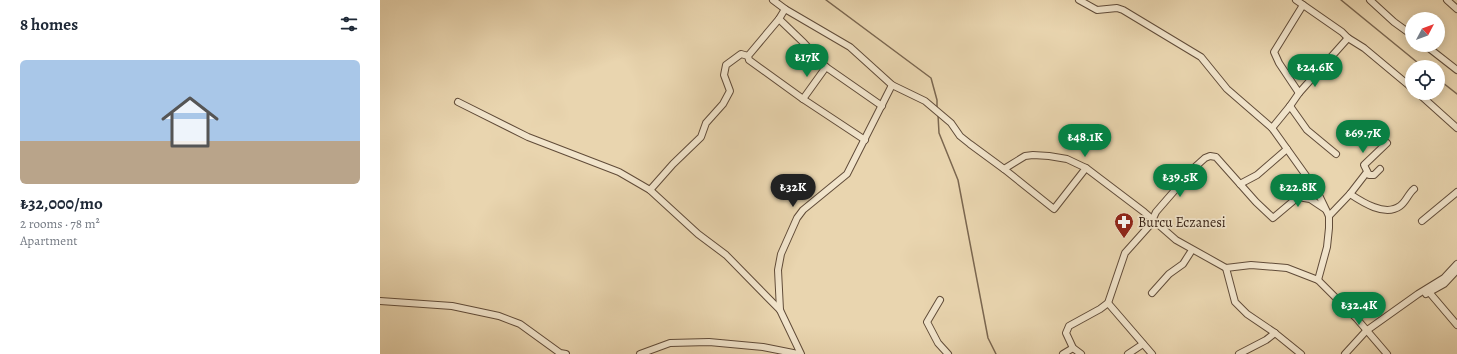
<!DOCTYPE html>
<html lang="en">
<head>
<meta charset="utf-8">
<style>
	body { margin:0; font-family:Alegreya,serif; background:#f2f2f3; color:#1f2937; height:100vh; display:flex; flex-direction:column; font-size:15px; white-space:nowrap }
	* { box-sizing:border-box; margin:0 }
	p { font-size:13px; color:#747a83 }
	.icon { flex:none; width:22px; height:22px; fill:none; stroke:currentColor; stroke-width:2; stroke-linecap:round; stroke-linejoin:round }
	.map { position:relative; flex:1; overflow:hidden }
	.panel { display:flex; flex-direction:column; background:#fff; width:380px }
	.panel>* { flex:none }
	.needle { width:26px; rotate:49deg }
	.controls { position:absolute; left:1025px; top:12px; display:grid; gap:8px }
	.controls a { display:grid; place-items:center; width:40px; height:40px; border-radius:50%; background:#fff; box-shadow:0 2px 10px #0003; font-size:20px }
	.price { position:absolute; translate:-50% -34px; padding:0 9px; border-radius:14px; background:#0b8043; color:#fff; font-size:13px; line-height:26px; filter:drop-shadow(0 1px 2px #0008) }
	.price::after { content:''; position:absolute; left:50%; top:24px; width:12px; height:9px; margin-left:-6px; background:inherit; clip-path:polygon(0 0,100% 0,50% 100%) }
	.price.active { background:#222; color:#fff }
	ul { padding:0; list-style:none }
	li { display:grid; align-content:center; gap:8px; height:212px; padding:0 20px }
	li span { display:grid; place-items:center; height:124px; border-radius:6px; color:#555 }
	li>.icon { margin-inline-start:auto }
	span .icon { width:72px; height:72px; fill:#fffc; stroke-width:1 }
	li b { font-size:17px }
	h2 { display:flex; justify-content:space-between; align-items:center; height:48px; padding:0 20px; font-size:17px }
	main { display:flex; flex:1; min-height:0 }
	.map>svg:first-child { display:block }
</style>
</head>
<body>
<main>
<section class="panel">
<h2>8 homes<svg class="icon" aria-label="filters" viewBox="0 0 24 24"><path d="M4 7h16M4 17h16"/><circle cx="9" cy="7" r="2"/><circle cx="15" cy="17" r="2"/></svg></h2>
<ul>
<li><span style="background:linear-gradient(#a9c7e8 65%,#b9a48a 0)"><svg class="icon" aria-label="home" viewBox="0 0 24 24"><path d="M3 11l9-7 9 7M6 9v11h12V9"/></svg></span><div><b>₺32,000/mo</b><p>2 rooms · 78 m²</p><p>Apartment</p></div></li>
</ul>
</section>
<div class="map">
<svg width="1077" height="354" viewBox="0 0 1077 354">
	<rect width="100%" height="100%" fill="#e9d5af"/>
	<filter id="stains"><feTurbulence type="fractalNoise" baseFrequency=".005" numOctaves="4"/><feColorMatrix values="0 0 0 0 .2 0 0 0 0 .09 0 0 0 0 .02 0 0 0 .5 -.17"/></filter>
	<radialGradient id="worn" r=".72"><stop offset=".6" stop-color="#630" stop-opacity="0"/><stop offset="1" stop-color="#630" stop-opacity=".3"/></radialGradient>
	<g fill="none" stroke-linecap="round" stroke-linejoin="round">
		<g stroke="#7b6750" stroke-width="1.5">
			<path d="M446 0 551 78 557 100V109"/>
			<path d="M961 0 1043 67"/>
			<path d="M1058 79 1077 94"/>
			<path d="M558 115 559 133 578 180 608 338 616 354"/>
		</g>
		<g stroke="#614c39" stroke-width="8">
			<g id="minor">
				<path d="M393 0 405 9 470 47 512 85 545 101 571 123 580 136 590 144 624 169 674 209 706 168"/>
				<path d="M699 0 717 10 737 8 743 10 821 57 847 89 892 128 937 191 949 216V228L947 247 938 280"/>
				<path d="M916 0 962 32 968 38 984 48 1032 88"/>
				<path d="M990 0 1014 22 1032 35"/>
				<path d="M1067 0 1077 9"/>
				<path d="M405 9 399 19 368 56 369 60 423 99 485 140"/>
				<path d="M399 19 424 43 446 67 502 106"/>
				<path d="M1045 45 1077 70"/>
				<path d="M919 93 899 63 894 52 923 5"/>
				<path d="M1038 93 1077 128"/>
				<path d="M423 99 446 67"/>
				<path d="M78 102 148 137 239 172 270 190 318 234 346 255 400 310"/>
				<path d="M910 106 927 130 956 154"/>
				<path d="M892 128 910 106 919 93 968 38"/>
				<path d="M624 169 645 156 653 155 669 156 687 159 706 168 764 212 796 240 846 268 871 265 907 268 938 280 977 319 1007 354"/>
				<path d="M1000 169 994 175H989L984 165 1007 143"/>
				<path d="M860 184 877 175 907 149"/>
				<path d="M270 190 293 164 321 137 326 123 343 104 350 91 344 75 346 65 361 54 368 56"/>
				<path d="M970 194C982 202 1005 217 1020 206 1026 202 1028 194 1034 189"/>
				<path d="M949 216 970 194 987 172"/>
				<path d="M1042 221 1077 192"/>
				<path d="M846 268 855 302 867 314 895 333 921 354"/>
				<path d="M1049 292 1077 325"/>
				<path d="M772 293 789 274 803 264 812 250"/>
				<path d="M1046 294 1064 284 1077 270"/>
				<path d="M560 300 547 322 558 343 568 354"/>
				<path d="M0 301 72 306 119 316 140 324 180 353 186 354"/>
				<path d="M728 303 772 354"/>
				<path d="M260 354 290 343 329 342 383 347 418 354"/>
				<path d="M421 354 400 310 398 270 401 254 417 218 423 210 467 174 512 85"/>
				<path d="M683 354 693 348"/>
				<path d="M701 354 693 348 686 333 689 326 720 309 728 303 745 253 770 225 776 212 815 167 825 158 830 156 836 157 876 202 893 218 918 197 930 199 945 209"/>
				<path d="M748 354 763 344"/>
				<path d="M859 354 886 340 895 333"/>
				<path d="M965 354 986 331 1038 294 1064 278 1077 264"/>
			</g>
		</g>
		<use href="#minor" stroke="#f1e4cb" stroke-width="6"/>
	</g>
	<defs>
		<g id="pharmacy-pin" transform="scale(1)"><path d="M0 17L-7.5 6A9.5 9.5 0 1 1 7.5 6Z" fill="#8f2418" stroke="#f1e4cb"/><path d="M-2-6h4v4h4v4h-4v4h-4v-4h-4v-4h4Z" fill="#fff"/></g>
	</defs>
	<g fill-rule="evenodd">
		<use href="#pharmacy-pin" x="744" y="222"/>
	</g>
	<g text-anchor="middle" dominant-baseline="central" stroke-width="3.5" stroke-linejoin="round" paint-order="stroke">
		<g font-size="14" fill="#341e12" stroke="#f1e4cb" text-anchor="start">
			<text x="758" y="222">Burcu Eczanesi</text>
		</g>
	</g>
	<rect width="100%" height="100%" filter="url(#stains)"/>
	<rect width="100%" height="100%" fill="url(#worn)"/>
</svg>
<div class="controls">
<a><svg class="needle" viewBox="-14 -14 28 28"><path d="M0-13l5 13h-10z" fill="#e53935"/><path d="M0 13l5-13h-10z" fill="#747a83"/></svg></a>
<a><svg class="icon" aria-label="locate" viewBox="0 0 24 24"><circle cx="12" cy="12" r="6"/><path d="M12 2v4M12 18v4M2 12h4M18 12h4"/></svg></a>
</div>
<b class="price" style="left:427px;top:78px">₺17K</b>
<b class="price" style="left:935px;top:88px">₺24.6K</b>
<b class="price" style="left:983px;top:154px">₺69.7K</b>
<b class="price" style="left:705px;top:158px">₺48.1K</b>
<b class="price" style="left:800px;top:198px">₺39.5K</b>
<b class="price active" style="left:413px;top:208px">₺32K</b>
<b class="price" style="left:918px;top:208px">₺22.8K</b>
<b class="price" style="left:979px;top:326px">₺32.4K</b>
</div>
</main>
</body>
</html>
